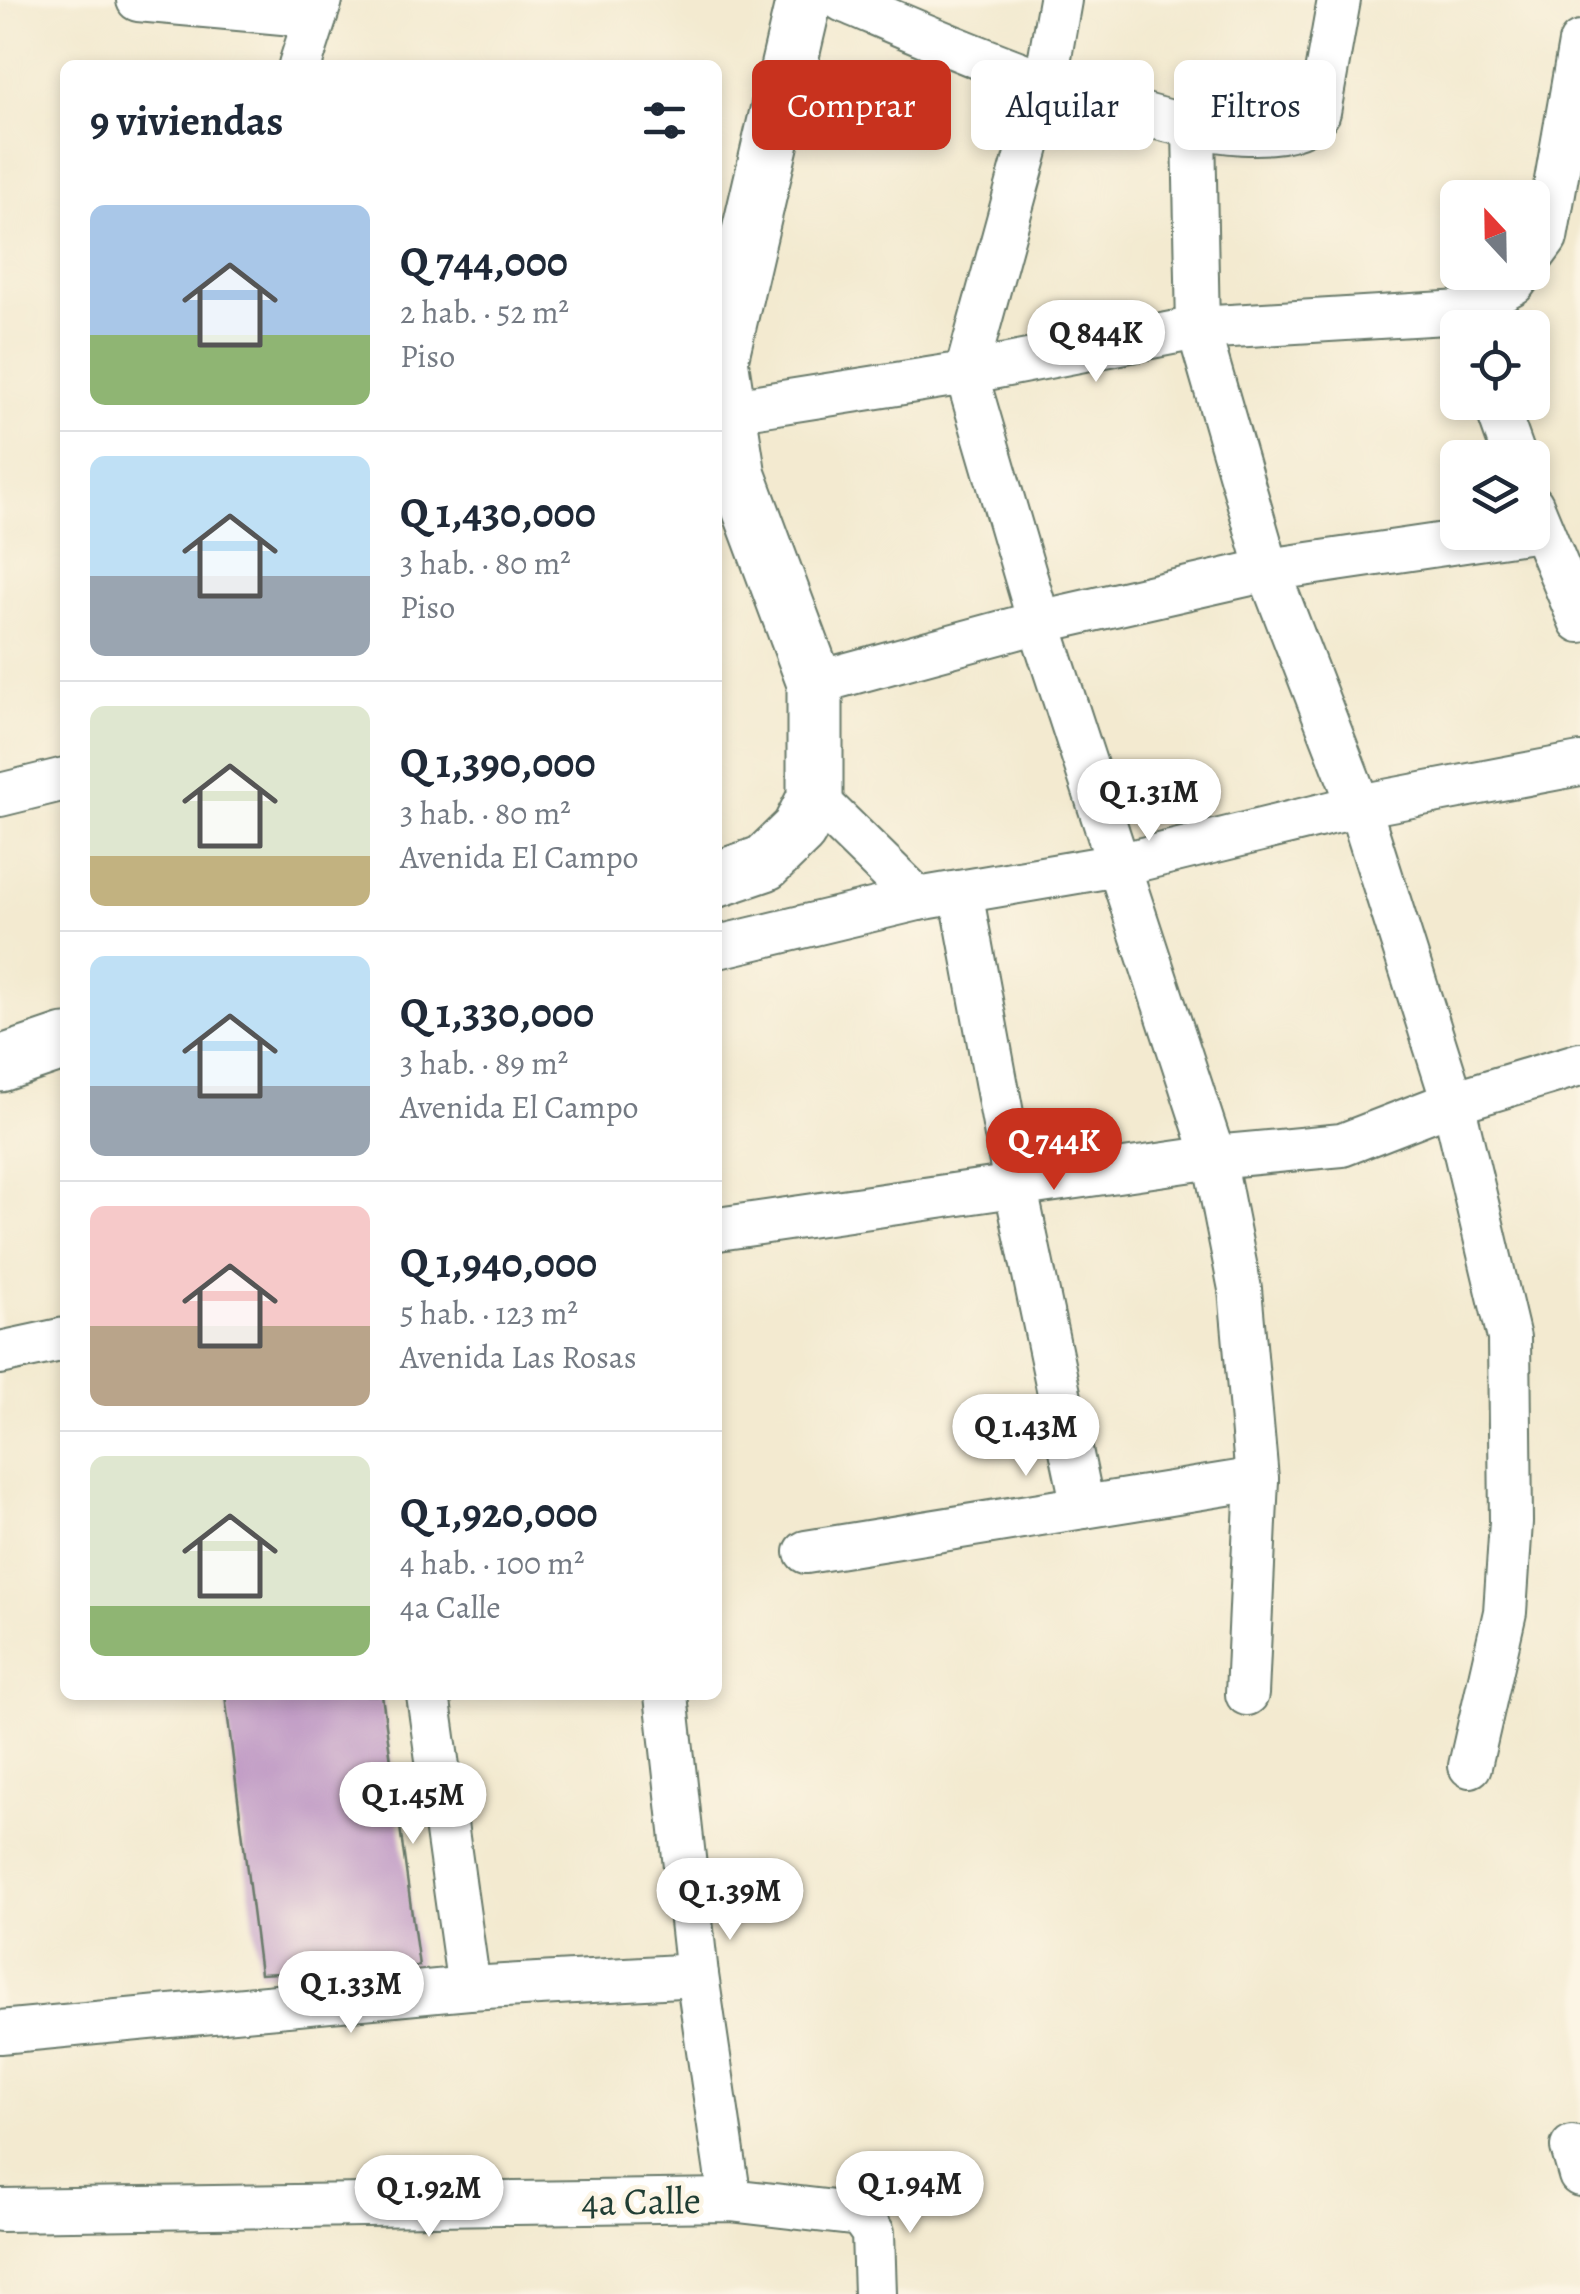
<!DOCTYPE html>
<html lang="es">
<head>
<meta charset="utf-8">
<style>
	body { margin:0; font-family:Alegreya,serif; background:#f2f2f3; color:#1f2937; height:100vh; display:flex; flex-direction:column; font-size:38px; white-space:nowrap }
	* { box-sizing:border-box; margin:0 }
	p { font-size:32px; color:#747a83 }
	.icon { flex:none; width:55px; height:55px; fill:none; stroke:currentColor; stroke-width:2; stroke-linecap:round; stroke-linejoin:round }
	.map { position:relative; flex:1; overflow:hidden }
	.panel { position:absolute; left:60px; top:60px; width:662px; height:1640px; display:flex; flex-direction:column; background:#fff; border-radius:15px; box-shadow:0 5px 15px #0003 }
	.panel>* { flex:none }
	.hud { position:absolute; left:752px; top:60px; width:678px; height:90px; display:flex; gap:20px }
	.needle { width:65px; rotate:338deg }
	.buttons { position:absolute; left:1440px; top:180px; display:grid; gap:20px }
	.buttons a { display:grid; place-items:center; width:110px; height:110px; border-radius:15px; background:#fff; box-shadow:0 5px 15px #0003; font-size:50px }
	.price { position:absolute; translate:-50% -85px; padding:0 22px; border-radius:35px; background:#fff; color:#222; font-size:32px; line-height:65px; filter:drop-shadow(0 2px 5px #0008) }
	.price::after { content:''; position:absolute; left:50%; top:60px; width:30px; height:22px; margin-left:-15px; background:inherit; clip-path:polygon(0 0,100% 0,50% 100%) }
	.price.on { background:#c8321e; color:#fff }
	ul { padding:0; list-style:none }
	li { display:flex; align-items:center; gap:30px; height:250px; padding:0 30px }
	li+li { border-top:2px solid #e0e1e3 }
	li span { display:grid; place-items:center; flex:none; width:280px; height:200px; border-radius:15px; color:#555 }
	li>.icon { margin-inline-start:auto }
	span .icon { width:120px; height:120px; fill:#fffc; stroke-width:1 }
	li b { font-size:42px }
	h2 { display:flex; justify-content:space-between; align-items:center; height:120px; padding:0 30px; font-size:42px }
	.tag { padding:0 35px; border-radius:15px; background:#fff; box-shadow:0 5px 15px #0003; font-size:35px; line-height:90px }
	.tag.on { background:#c8321e; color:#fff }
	.map>svg:first-child { display:block }
</style>
</head>
<body>
<div class="map">
<svg width="1580" height="2294" viewBox="0 0 1580 2294">
	<rect width="100%" height="100%" fill="#fcf5e5"/>
	<filter id="ink" filterUnits="userSpaceOnUse"><feTurbulence type="fractalNoise" baseFrequency=".01" numOctaves="2"/><feDisplacementMap in="SourceGraphic" scale="20" xChannelSelector="R" yChannelSelector="G"/><feConvolveMatrix kernelMatrix="1 2 1 2 8 2 1 2 1" color-interpolation-filters="sRGB"/></filter>
	<filter id="wash" filterUnits="userSpaceOnUse"><feTurbulence type="fractalNoise" baseFrequency=".0048" numOctaves="4" result="noise"/><feDisplacementMap in="SourceGraphic" scale="40" xChannelSelector="R" yChannelSelector="G"/><feGaussianBlur stdDeviation="2.25" result="paint"/><feColorMatrix in="noise" values="0 0 0 0 0 0 0 0 0 0 0 0 0 0 0 0 0 1.4 0 .05"/><feComposite in="paint" operator="in"/></filter>
	<g filter="url(#wash)">
		<rect width="100%" height="100%" fill="#f3ead0"/>
		<g id="blocks">
			<path fill="#bc94c3" d="M225 1695H382L419 1966 260 1974Z"/>
		</g>
	</g>
	<g filter="url(#ink)">
		<use href="#blocks" fill-opacity="0" stroke="#697a6b" stroke-width="2.5"/>
		<g fill="none" stroke-linecap="round" stroke-linejoin="round">
			<g stroke="#697a6b" stroke-width="46">
				<g id="street">
					<path d="M138 0 315 16"/>
					<path d="M842 0C922 33 1256 189 1319 112L1339 0"/>
					<path d="M1060 0 1045 85 966 373 1039 622 1214 1157 1240 1289 1257 1479 1247 1694"/>
					<path d="M300 65 321 0"/>
					<path d="M1194 129 1198 328 1268 570 1359 806 1453 1102 1509 1338 1511 1522 1505 1612 1470 1766"/>
					<path d="M1532 257 1546 238 1580 43"/>
					<path d="M1495 402 1515 458"/>
					<path d="M726 411 966 373 1198 328 1462 312 1514 283 1522 272"/>
					<path d="M1532 505 1580 621"/>
					<path d="M815 683 1039 622 1268 570 1526 532"/>
					<path d="M0 795 65 779"/>
					<path d="M815 798 918 899"/>
					<path d="M961 892 1015 1184 1083 1507"/>
					<path d="M718 947 918 899 1118 865 1359 806 1580 764"/>
					<path d="M718 1229 1214 1157 1342 1145 1453 1102 1580 1064"/>
					<path d="M0 1353 65 1339"/>
					<path d="M806 1552 1257 1479"/>
					<path d="M428 1695 469 1988"/>
					<path d="M666 1695 697 1975 730 2200"/>
					<path d="M0 2032 469 1988 697 1975"/>
					<path d="M1572 2147 1580 2175"/>
					<path d="M0 2210 730 2200 860 2215 873 2233 875 2294"/>
				</g>
			</g>
			<g stroke="#697a6b" stroke-width="59">
				<g id="secondary">
					<path d="M718 879 765 863 799 830 815 798V683L738 476 720 360 804 0"/>
					<path d="M0 1064 65 1042"/>
				</g>
			</g>
			<use href="#street" stroke="#fff" stroke-width="42"/>
			<use href="#secondary" stroke="#fff" stroke-width="55"/>
		</g>
	</g>
	<g text-anchor="middle" dominant-baseline="central" stroke-width="9" stroke-linejoin="round" paint-order="stroke">
		<g font-size="38" fill="#1f3d34" stroke="#fcf5e5">
			<text transform="translate(641 2201) rotate(-1)">4a Calle</text>
		</g>
	</g>
</svg>
<div class="buttons">
<a><svg class="needle" viewBox="-14 -14 28 28"><path d="M0-13l5 13h-10z" fill="#e53935"/><path d="M0 13l5-13h-10z" fill="#747a83"/></svg></a>
<a><svg class="icon" aria-label="locate" viewBox="0 0 24 24"><circle cx="12" cy="12" r="6"/><path d="M12 2v4M12 18v4M2 12h4M18 12h4"/></svg></a>
<a><svg class="icon" aria-label="layers" viewBox="0 0 24 24"><path d="M12 4l9 5-9 5-9-5zM3 14l9 5 9-5"/></svg></a>
</div>
<b class="price" style="left:1096px;top:385px">Q 844K</b>
<b class="price" style="left:1149px;top:844px">Q 1.31M</b>
<b class="price on" style="left:1054px;top:1193px">Q 744K</b>
<b class="price" style="left:1026px;top:1479px">Q 1.43M</b>
<b class="price" style="left:413px;top:1847px">Q 1.45M</b>
<b class="price" style="left:730px;top:1943px">Q 1.39M</b>
<b class="price" style="left:351px;top:2036px">Q 1.33M</b>
<b class="price" style="left:910px;top:2236px">Q 1.94M</b>
<b class="price" style="left:429px;top:2240px">Q 1.92M</b>
<div class="hud">
<a class="tag on">Comprar</a>
<a class="tag">Alquilar</a>
<a class="tag">Filtros</a>
</div>
<section class="panel">
<h2>9 viviendas<svg class="icon" aria-label="filters" viewBox="0 0 24 24"><path d="M4 7h16M4 17h16"/><circle cx="9" cy="7" r="2"/><circle cx="15" cy="17" r="2"/></svg></h2>
<ul>
<li><span style="background:linear-gradient(#a9c7e8 65%,#8fb573 0)"><svg class="icon" aria-label="home" viewBox="0 0 24 24"><path d="M3 11l9-7 9 7M6 9v11h12V9"/></svg></span><div><b>Q 744,000</b><p>2 hab. · 52 m²</p><p>Piso</p></div></li>
<li><span style="background:linear-gradient(#bfe0f5 60%,#9aa5b1 0)"><svg class="icon" aria-label="home" viewBox="0 0 24 24"><path d="M3 11l9-7 9 7M6 9v11h12V9"/></svg></span><div><b>Q 1,430,000</b><p>3 hab. · 80 m²</p><p>Piso</p></div></li>
<li><span style="background:linear-gradient(#dfe7d0 75%,#c2b280 0)"><svg class="icon" aria-label="home" viewBox="0 0 24 24"><path d="M3 11l9-7 9 7M6 9v11h12V9"/></svg></span><div><b>Q 1,390,000</b><p>3 hab. · 80 m²</p><p>Avenida El Campo</p></div></li>
<li><span style="background:linear-gradient(#bfe0f5 65%,#9aa5b1 0)"><svg class="icon" aria-label="home" viewBox="0 0 24 24"><path d="M3 11l9-7 9 7M6 9v11h12V9"/></svg></span><div><b>Q 1,330,000</b><p>3 hab. · 89 m²</p><p>Avenida El Campo</p></div></li>
<li><span style="background:linear-gradient(#f6c9c9 60%,#b9a48a 0)"><svg class="icon" aria-label="home" viewBox="0 0 24 24"><path d="M3 11l9-7 9 7M6 9v11h12V9"/></svg></span><div><b>Q 1,940,000</b><p>5 hab. · 123 m²</p><p>Avenida Las Rosas</p></div></li>
<li><span style="background:linear-gradient(#dfe7d0 75%,#8fb573 0)"><svg class="icon" aria-label="home" viewBox="0 0 24 24"><path d="M3 11l9-7 9 7M6 9v11h12V9"/></svg></span><div><b>Q 1,920,000</b><p>4 hab. · 100 m²</p><p>4a Calle</p></div></li>
</ul>
</section>
</div>
</body>
</html>
